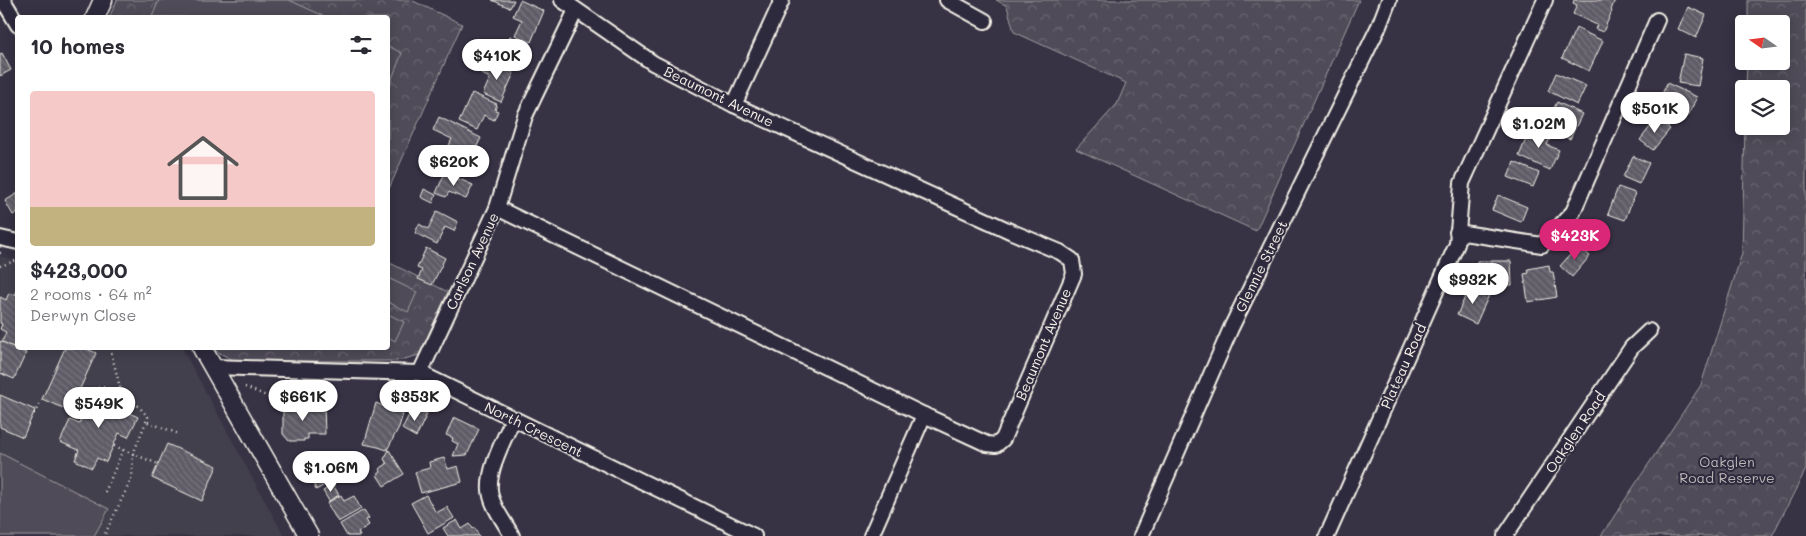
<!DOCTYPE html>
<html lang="en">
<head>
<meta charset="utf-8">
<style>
	body { margin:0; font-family:Mali,sans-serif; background:#f2f2f3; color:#2b2b33; height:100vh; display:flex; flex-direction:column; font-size:19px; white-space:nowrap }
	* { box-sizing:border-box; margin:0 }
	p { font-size:16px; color:#7c7c81 }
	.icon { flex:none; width:28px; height:28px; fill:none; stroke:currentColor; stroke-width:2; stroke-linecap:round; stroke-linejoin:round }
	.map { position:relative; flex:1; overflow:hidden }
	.details { position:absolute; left:15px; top:15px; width:375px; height:335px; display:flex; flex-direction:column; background:#fff; border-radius:5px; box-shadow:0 2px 12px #0003 }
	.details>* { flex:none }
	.needle { width:32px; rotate:284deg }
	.buttons { position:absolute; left:1735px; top:15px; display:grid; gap:10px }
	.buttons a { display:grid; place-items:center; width:55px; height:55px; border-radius:5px; background:#fff; box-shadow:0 2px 12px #0003; font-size:25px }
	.price { position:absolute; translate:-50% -42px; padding:0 11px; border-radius:18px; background:#fff; color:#222; font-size:16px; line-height:32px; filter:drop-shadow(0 1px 2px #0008) }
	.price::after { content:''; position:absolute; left:50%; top:30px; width:15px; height:11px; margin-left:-8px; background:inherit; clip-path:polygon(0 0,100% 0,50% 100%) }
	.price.current { background:#db2777; color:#fff }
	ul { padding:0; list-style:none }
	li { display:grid; align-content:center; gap:10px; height:265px; padding:0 15px }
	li+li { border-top:1px solid #e1e1e2 }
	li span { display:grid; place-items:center; height:155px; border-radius:5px; color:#555 }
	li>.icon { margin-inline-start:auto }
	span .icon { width:90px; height:90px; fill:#fffc; stroke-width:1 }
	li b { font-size:21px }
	h2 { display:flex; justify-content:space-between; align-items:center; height:60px; padding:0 15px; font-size:21px }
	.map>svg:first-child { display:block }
</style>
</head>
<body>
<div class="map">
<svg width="1806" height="536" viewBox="0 0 1806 536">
	<defs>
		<pattern id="forest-crowns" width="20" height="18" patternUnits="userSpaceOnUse" patternTransform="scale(1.25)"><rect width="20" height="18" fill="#504b59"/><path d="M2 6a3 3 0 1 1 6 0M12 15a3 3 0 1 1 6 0" fill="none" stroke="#6a6571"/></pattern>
		<pattern id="building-back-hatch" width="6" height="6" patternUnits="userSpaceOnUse" patternTransform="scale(1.25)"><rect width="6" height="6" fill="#5f5c67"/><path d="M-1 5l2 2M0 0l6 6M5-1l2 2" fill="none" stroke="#77747d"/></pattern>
	</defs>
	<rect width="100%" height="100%" fill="#373244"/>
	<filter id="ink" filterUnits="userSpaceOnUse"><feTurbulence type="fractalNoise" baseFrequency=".02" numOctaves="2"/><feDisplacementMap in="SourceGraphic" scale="10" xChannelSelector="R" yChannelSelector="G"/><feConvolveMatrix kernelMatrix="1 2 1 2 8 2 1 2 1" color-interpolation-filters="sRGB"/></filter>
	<g filter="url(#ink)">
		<path fill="#433f4e" d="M0 256 17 261 18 348H182L284 536H0Z"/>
		<g fill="url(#forest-crowns)" stroke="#a29ea0">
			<path d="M117 0H411L462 24 388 191V18H109Z"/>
			<path d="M996 0H1359L1256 231 1076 149 1117 104 1126 83 1014 32 1007 6Z"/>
			<path d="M1748 0H1806V469L1772 536H1601L1701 385 1742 253 1745 126H1781V89H1746L1747 61H1781V24H1748Z"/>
			<path d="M388 262 448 292 419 355 397 361H235L210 348H388Z"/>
		</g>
		<g fill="#504b59" stroke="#a29ea0">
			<path d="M159 0H289L326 17H152Z"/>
			<path d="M388 46 402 53 388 89Z"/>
			<path d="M388 278 417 292 408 312 388 302Z"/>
			<path d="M388 314 404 322 395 341 388 337Z"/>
			<path d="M0 453 109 509 94 536H0Z"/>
		</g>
		<g fill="url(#building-back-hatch)" stroke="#f4f1e8">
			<path d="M492 0H514L510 8Z"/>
			<path d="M520 0 544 11 531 42 515 35 522 20 513 16Z"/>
			<path d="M1574 0H1615L1611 10 1612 11 1603 32 1595 29 1597 25 1573 14 1577 5 1573 3Z"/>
			<path d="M1688 7 1706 15 1696 38 1678 29Z"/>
			<path d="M1576 28 1603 41 1589 71 1562 58Z"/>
			<path d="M510 36 526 43 514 70 498 62Z"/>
			<path d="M2 53 11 70 0 76V54Z"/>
			<path d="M1684 54 1703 58 1698 86 1678 83Z"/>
			<path d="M488 61 514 73 501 102 483 94 490 78 482 74Z"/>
			<path d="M1556 73 1586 86 1577 105 1548 91Z"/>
			<path d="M1667 83 1697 97 1688 116 1658 103Z"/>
			<path d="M472 93 497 104 495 110 498 111 494 120 484 115 477 130 459 122Z"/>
			<path d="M1557 102 1582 114 1570 139 1545 127Z"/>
			<path d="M439 117 481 138 473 154 465 150 459 163 444 156 452 139 433 130Z"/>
			<path d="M1657 118 1670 129 1653 150 1640 140Z"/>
			<path d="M1531 127 1551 136 1547 145 1559 150 1550 170 1519 156Z"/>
			<path d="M468 153 481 159 475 171 463 165Z"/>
			<path d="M1633 156 1649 163 1639 184 1623 177Z"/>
			<path d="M1514 162 1539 173 1533 187 1508 177Z"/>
			<path d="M445 173 473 185 466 199 449 192 446 197 436 193Z"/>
			<path d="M1618 187 1635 193 1625 220 1608 214Z"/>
			<path d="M424 189 436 195 433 203 421 197Z"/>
			<path d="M18 193V212L13 215 5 201Z"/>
			<path d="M1498 195 1527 207 1521 222 1492 210Z"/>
			<path d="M437 211 458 222 454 231 445 227 437 244 415 233 419 224 428 229Z"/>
			<path d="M1578 246 1590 256 1572 277 1560 266Z"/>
			<path d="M426 248 445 258 432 285 418 279 422 270 417 268Z"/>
			<path d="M1477 261H1511L1512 285 1477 286Z"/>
			<path d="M1549 265 1550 272H1553L1557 297 1528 302 1524 274 1529 273 1528 269Z"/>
			<path d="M1470 286 1489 295 1476 324 1457 315Z"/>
			<path d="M18 289V348H22L21 350 2 342 6 332 0 329 2 324 0 323V297L6 300 9 293 15 295Z"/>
			<path d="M0 341 26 353 14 379 0 373Z"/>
			<path d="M65 348H85L96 353 70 411 42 399Z"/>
			<path d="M106 392 123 399 122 402 132 406 129 413 138 417 128 437 119 433 106 462 97 458 92 468 75 460 79 450 60 442 70 420 79 424 92 396 103 400Z"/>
			<path d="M0 395 35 410 23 437 0 427Z"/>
			<path d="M389 397 406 404 399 427 387 450 378 447 364 444 376 403 386 407Z"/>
			<path d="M324 405 325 434H308V439H304V441H289L283 434V407Z"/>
			<path d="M413 407 427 414 416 437 402 429Z"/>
			<path d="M454 417 479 429 467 455 453 456 458 444 452 441 453 438 446 435Z"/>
			<path d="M167 444 217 466 202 501 152 478Z"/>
			<path d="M389 450 404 474 384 486 377 475 381 472 379 469 387 464 384 459Z"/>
			<path d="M353 453 361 467 350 474 342 459Z"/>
			<path d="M312 455 317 465 307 472 301 461Z"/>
			<path d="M444 458 448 469 458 466 462 482 421 493 415 472 430 468 429 462Z"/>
			<path d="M329 460 338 477 316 490 310 476 318 471 315 467Z"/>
			<path d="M333 485 339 495 329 501 323 491Z"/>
			<path d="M341 495 344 501 354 496 361 509 338 522 327 503Z"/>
			<path d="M426 495 436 513 447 507 454 518 428 533 411 503Z"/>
			<path d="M364 510 369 518 366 520 369 525 358 532 360 536H347L340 524Z"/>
			<path d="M457 520 462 529 470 524 473 529 475 528 479 536H448L443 528Z"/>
		</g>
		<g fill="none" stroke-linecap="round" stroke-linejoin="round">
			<g stroke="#f4f1e8" stroke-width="18">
				<g id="minor">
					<path d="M3 0 18 25"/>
					<path d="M947 0 985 21"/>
					<path d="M734 105 782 0"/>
					<path d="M497 208 924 415 987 444 996 445 1003 439 1074 274 1072 260 1060 252 1012 232 734 105 653 63 562 0"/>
					<path d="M1457 232 1542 245 1573 212 1657 20"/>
					<path d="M0 238 18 242"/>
					<path d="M212 367 420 373 754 536"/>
					<path d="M420 373 497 208 525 116 576 10"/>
					<path d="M512 536C505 522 491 506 490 490 488 468 505 438 513 419"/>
					<path d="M871 536 924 415"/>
					<path d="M1141 536 1231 328 1379 26 1389 0"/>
					<path d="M1327 536 1457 244 1462 183 1545 0"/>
					<path d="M1505 536 1632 347 1649 331"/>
				</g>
			</g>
			<g stroke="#f4f1e8" stroke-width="21">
				<g id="tertiary">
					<path d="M95 18 103 0"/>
					<path d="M202 348 309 536"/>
				</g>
			</g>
			<g stroke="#f4f1e8" stroke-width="2.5" stroke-dasharray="1 4" stroke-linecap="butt">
				<path d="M0 253 9 254"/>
				<path d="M0 266 18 260"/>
				<path d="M110 348 123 399"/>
				<path d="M245 387 293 407"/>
				<path d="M73 405 85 411"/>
				<path d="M81 409 90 389 105 387 133 400 148 417 133 454 132 478 104 536"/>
				<path d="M34 413H35L43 396"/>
				<path d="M148 422 179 434"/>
				<path d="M114 446 158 464"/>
				<path d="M105 492 123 450"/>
			</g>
			<use href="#minor" stroke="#2f2a3d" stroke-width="14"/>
			<use href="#tertiary" stroke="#2f2a3d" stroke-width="18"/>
		</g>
	</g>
	<g text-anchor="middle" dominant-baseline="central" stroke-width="4" stroke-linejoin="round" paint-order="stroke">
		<g font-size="14" fill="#f4f1e8" stroke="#2f2a3d">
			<text transform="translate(719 96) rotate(26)">Beaumont Avenue</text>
			<text transform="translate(472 261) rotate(-65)">Carlson Avenue</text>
			<text transform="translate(1261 266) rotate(-64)">Glennie Street</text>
			<text transform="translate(1043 344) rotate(-67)">Beaumont Avenue</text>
			<text transform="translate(1403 366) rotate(-66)">Plateau Road</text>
			<text transform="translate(534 429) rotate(26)">North Crescent</text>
			<text transform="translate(1575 432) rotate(-56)">Oakglen Road</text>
		</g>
		<g font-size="14" fill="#bbb7b6" stroke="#2f2a3d">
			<text x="1727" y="461">Oakglen<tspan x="1727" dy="16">Road Reserve</tspan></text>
		</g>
	</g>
</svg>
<div class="buttons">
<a><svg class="needle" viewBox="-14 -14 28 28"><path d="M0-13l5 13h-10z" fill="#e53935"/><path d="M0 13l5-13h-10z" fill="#7c7c81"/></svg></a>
<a><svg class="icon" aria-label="layers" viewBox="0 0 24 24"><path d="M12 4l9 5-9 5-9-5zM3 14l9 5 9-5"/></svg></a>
</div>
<b class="price" style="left:497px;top:81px">$410K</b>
<b class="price" style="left:1655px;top:134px">$501K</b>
<b class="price" style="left:1539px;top:149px">$1.02M</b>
<b class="price" style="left:454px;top:187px">$620K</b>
<b class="price current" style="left:1575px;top:261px">$423K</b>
<b class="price" style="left:1473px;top:305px">$932K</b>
<b class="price" style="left:303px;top:422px">$661K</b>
<b class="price" style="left:415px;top:422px">$353K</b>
<b class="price" style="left:99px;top:429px">$549K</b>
<b class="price" style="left:331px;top:493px">$1.06M</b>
<section class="details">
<h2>10 homes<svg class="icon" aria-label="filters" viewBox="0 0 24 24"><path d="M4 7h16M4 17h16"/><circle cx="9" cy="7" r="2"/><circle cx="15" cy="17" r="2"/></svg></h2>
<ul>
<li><span style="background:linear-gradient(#f6c9c9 75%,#c2b280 0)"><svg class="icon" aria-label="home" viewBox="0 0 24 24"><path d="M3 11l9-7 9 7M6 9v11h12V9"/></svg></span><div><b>$423,000</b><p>2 rooms · 64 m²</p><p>Derwyn Close</p></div></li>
</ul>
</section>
</div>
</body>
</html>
